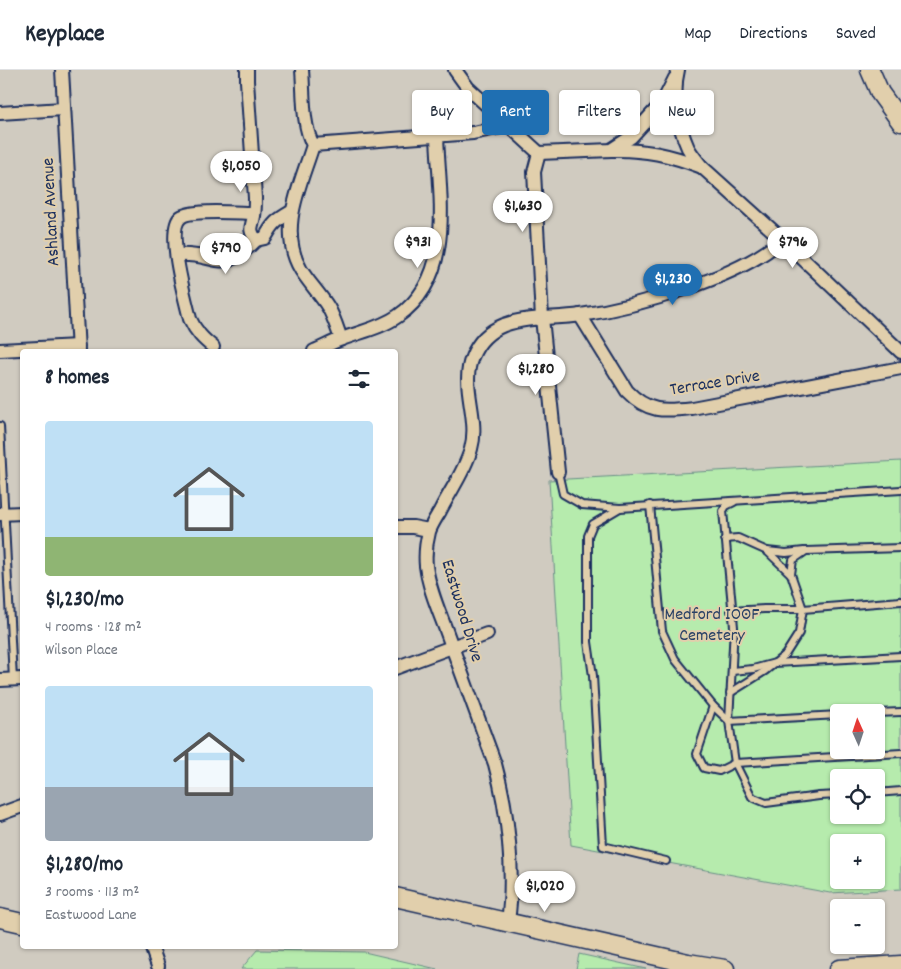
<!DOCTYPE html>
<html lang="en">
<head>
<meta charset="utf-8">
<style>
	body { margin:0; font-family:Dekko,sans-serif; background:#f6f6f7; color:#1f2937; height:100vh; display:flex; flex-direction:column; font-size:19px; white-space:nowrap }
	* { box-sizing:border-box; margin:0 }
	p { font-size:16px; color:#747a83 }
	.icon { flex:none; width:28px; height:28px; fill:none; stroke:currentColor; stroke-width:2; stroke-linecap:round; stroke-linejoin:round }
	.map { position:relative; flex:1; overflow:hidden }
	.panel { position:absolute; left:20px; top:279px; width:378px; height:600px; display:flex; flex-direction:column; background:#fff; border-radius:5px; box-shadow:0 1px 4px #0004 }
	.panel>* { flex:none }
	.top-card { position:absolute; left:412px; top:20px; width:412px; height:45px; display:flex; gap:10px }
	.needle { width:32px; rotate:357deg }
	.tools { position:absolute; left:830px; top:634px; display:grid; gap:10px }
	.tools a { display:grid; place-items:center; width:55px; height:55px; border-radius:5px; background:#fff; box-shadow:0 1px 4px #0004; font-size:25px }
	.price { position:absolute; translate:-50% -42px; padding:0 11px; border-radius:18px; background:#fff; color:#222; font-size:16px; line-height:32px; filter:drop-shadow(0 1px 2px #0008) }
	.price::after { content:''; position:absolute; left:50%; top:30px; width:15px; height:11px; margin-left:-8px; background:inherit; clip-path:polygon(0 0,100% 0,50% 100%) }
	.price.active { background:#1f6fb2; color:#fff }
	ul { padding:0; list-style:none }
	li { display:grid; align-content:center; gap:10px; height:265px; padding:0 25px }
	li span { display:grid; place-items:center; height:155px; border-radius:5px; color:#555 }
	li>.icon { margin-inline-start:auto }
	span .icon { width:90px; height:90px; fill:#fffc; stroke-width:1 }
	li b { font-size:21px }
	h2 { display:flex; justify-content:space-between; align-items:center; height:60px; padding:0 25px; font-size:21px }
	.chip { padding:0 18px; border-radius:5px; background:#fff; box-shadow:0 1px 4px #0004; font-size:18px; line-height:45px }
	.chip.active { background:#1f6fb2; color:#fff }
	header { display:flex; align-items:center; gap:30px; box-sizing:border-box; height:70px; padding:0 25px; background:#fff; border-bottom:1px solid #e0e1e3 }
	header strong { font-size:24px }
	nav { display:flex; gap:28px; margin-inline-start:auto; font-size:18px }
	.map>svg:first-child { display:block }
</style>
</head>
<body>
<header>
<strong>Keyplace</strong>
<nav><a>Map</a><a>Directions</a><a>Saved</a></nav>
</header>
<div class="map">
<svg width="901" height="899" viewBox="0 0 901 899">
	<rect width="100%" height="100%" fill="#d0cbc0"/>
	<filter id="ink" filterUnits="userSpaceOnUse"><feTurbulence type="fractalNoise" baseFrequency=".02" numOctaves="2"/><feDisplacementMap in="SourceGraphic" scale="10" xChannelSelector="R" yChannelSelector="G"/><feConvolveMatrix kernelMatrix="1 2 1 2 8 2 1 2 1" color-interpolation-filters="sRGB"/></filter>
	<g filter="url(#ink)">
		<g fill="#b6ebad" stroke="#688d86" fill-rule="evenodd">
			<path d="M901 391V819L830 823 571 775 549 410ZM839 642H876V680H839ZM839 708H876V745H839ZM839 772H876V810H839Z"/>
			<path d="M257 880 364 882 437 899H241Z"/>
			<path d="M579 884 646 899H576Z"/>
		</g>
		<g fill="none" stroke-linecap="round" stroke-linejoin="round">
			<g stroke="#1b2f5e" stroke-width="10">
				<g id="lane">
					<path d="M0 356 13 609"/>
					<path d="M558 402 563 424 582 435 620 438"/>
					<path d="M734 432 726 436 723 441 734 557 729 651 839 645"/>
					<path d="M650 435 662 561 675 589 713 636 729 651 735 693 752 727 766 733 819 726 839 725"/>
					<path d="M725 469 738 468 767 481 791 504 803 539 799 563 785 585 765 601 730 623"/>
					<path d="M767 481 786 483 804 481"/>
					<path d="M791 504 793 490 806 481 901 478"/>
					<path d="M731 541 764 539H803L901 531"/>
					<path d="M732 601 753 599 775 593 901 586"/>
					<path d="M713 636 697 684 704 698 719 701 735 693 901 683"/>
					<path d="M876 643 901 642"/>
					<path d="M876 723 901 721"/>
					<path d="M666 791 603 776 593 606 588 572V466L593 454 620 438 901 420"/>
				</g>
			</g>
			<g stroke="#1b2f5e" stroke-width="16">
				<g id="street">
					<path d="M62 0 78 281"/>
					<path d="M247 0V11L255 128C255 134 255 140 254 146 252 158 248 158 256 170L265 168C273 153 277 150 291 142"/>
					<path d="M302 0C304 23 302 55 313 75 301 114 277 160 301 200 309 213 320 224 328 237 334 247 337 258 341 269"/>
					<path d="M455 0 468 18 539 83"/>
					<path d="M0 43 63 39"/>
					<path d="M313 75 473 63 497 58 507 54"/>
					<path d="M611 80C644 79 671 85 702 97 697 91 692 85 688 78 678 56 672 23 678 0"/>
					<path d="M539 83 534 102 542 248 558 402"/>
					<path d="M539 83 611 80 631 67 663 32 675 8"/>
					<path d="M702 97 782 169 901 282"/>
					<path d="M177 185C217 182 220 207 256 170"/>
					<path d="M580 245 627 321C648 343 664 341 692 338L901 298"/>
					<path d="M213 277C203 269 196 262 190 249 186 231 165 159 181 147 192 139 239 143 254 143"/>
					<path d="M0 280 78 276"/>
					<path d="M314 281C323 278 332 272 342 269 360 262 381 258 398 246 456 206 439 125 437 66"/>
					<path d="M0 444 22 443"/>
					<path d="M395 457H413L429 460"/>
					<path d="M395 598 487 564"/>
					<path d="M0 610 22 609"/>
					<path d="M0 744 22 736"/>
					<path d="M508 851C515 804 508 741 495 694 479 651 463 607 447 563 439 541 429 519 426 496 425 485 426 473 429 462 431 455 436 448 440 441 450 421 465 401 471 379 480 348 460 316 472 287 478 272 489 261 504 255 529 246 555 249 581 245 635 237 743 207 782 169"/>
					<path d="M151 876 158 896"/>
				</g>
			</g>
			<g stroke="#1b2f5e" stroke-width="21">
				<g id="secondary">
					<path d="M870 0 880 23 901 52"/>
					<path d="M395 827 688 893 725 899"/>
					<path d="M0 848 22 853"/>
					<path d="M839 899 901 895"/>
				</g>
			</g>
			<use href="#lane" stroke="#e1cfac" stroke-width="6"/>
			<use href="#street" stroke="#e1cfac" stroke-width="12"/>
			<use href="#secondary" stroke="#e1cfac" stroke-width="18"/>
		</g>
	</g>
	<g text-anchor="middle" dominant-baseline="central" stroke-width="4" stroke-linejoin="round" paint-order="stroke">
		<g font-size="18" fill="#1b2f5e" stroke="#e1cfac">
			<text transform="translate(52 142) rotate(-93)">Ashland Avenue</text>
			<text transform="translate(715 314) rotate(-9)">Terrace Drive</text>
			<text transform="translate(461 541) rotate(73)">Eastwood Drive</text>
		</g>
		<g font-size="18" fill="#2a4266" stroke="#e1cfac">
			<text x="712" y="545">Medford IOOF<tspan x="712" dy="21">Cemetery</tspan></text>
		</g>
	</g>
</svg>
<div class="tools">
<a><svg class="needle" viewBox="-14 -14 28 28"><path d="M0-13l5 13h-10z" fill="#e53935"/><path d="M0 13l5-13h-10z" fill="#747a83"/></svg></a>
<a><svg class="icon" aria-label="locate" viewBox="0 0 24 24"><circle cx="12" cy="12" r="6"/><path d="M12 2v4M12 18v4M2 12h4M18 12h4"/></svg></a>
<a>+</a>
<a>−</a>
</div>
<b class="price" style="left:241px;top:123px">$1,050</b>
<b class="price" style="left:523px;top:163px">$1,630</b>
<b class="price" style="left:418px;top:199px">$931</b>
<b class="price" style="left:793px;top:199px">$796</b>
<b class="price" style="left:226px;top:205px">$790</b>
<b class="price active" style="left:673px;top:236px">$1,230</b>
<b class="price" style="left:536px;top:326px">$1,280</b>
<b class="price" style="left:545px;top:843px">$1,020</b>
<div class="top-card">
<a class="chip">Buy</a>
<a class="chip active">Rent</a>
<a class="chip">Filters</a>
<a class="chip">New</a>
</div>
<section class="panel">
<h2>8 homes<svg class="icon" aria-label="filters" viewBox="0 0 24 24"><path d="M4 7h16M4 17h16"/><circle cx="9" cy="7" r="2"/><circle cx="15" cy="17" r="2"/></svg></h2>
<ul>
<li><span style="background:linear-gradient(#bfe0f5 75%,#8fb573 0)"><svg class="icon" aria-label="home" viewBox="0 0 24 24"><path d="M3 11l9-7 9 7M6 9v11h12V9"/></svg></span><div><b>$1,230/mo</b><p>4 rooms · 128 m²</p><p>Wilson Place</p></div></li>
<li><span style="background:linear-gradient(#bfe0f5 65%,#9aa5b1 0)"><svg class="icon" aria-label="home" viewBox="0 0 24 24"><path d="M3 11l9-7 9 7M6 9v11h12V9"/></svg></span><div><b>$1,280/mo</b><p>3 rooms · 113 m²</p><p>Eastwood Lane</p></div></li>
</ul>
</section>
</div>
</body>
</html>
